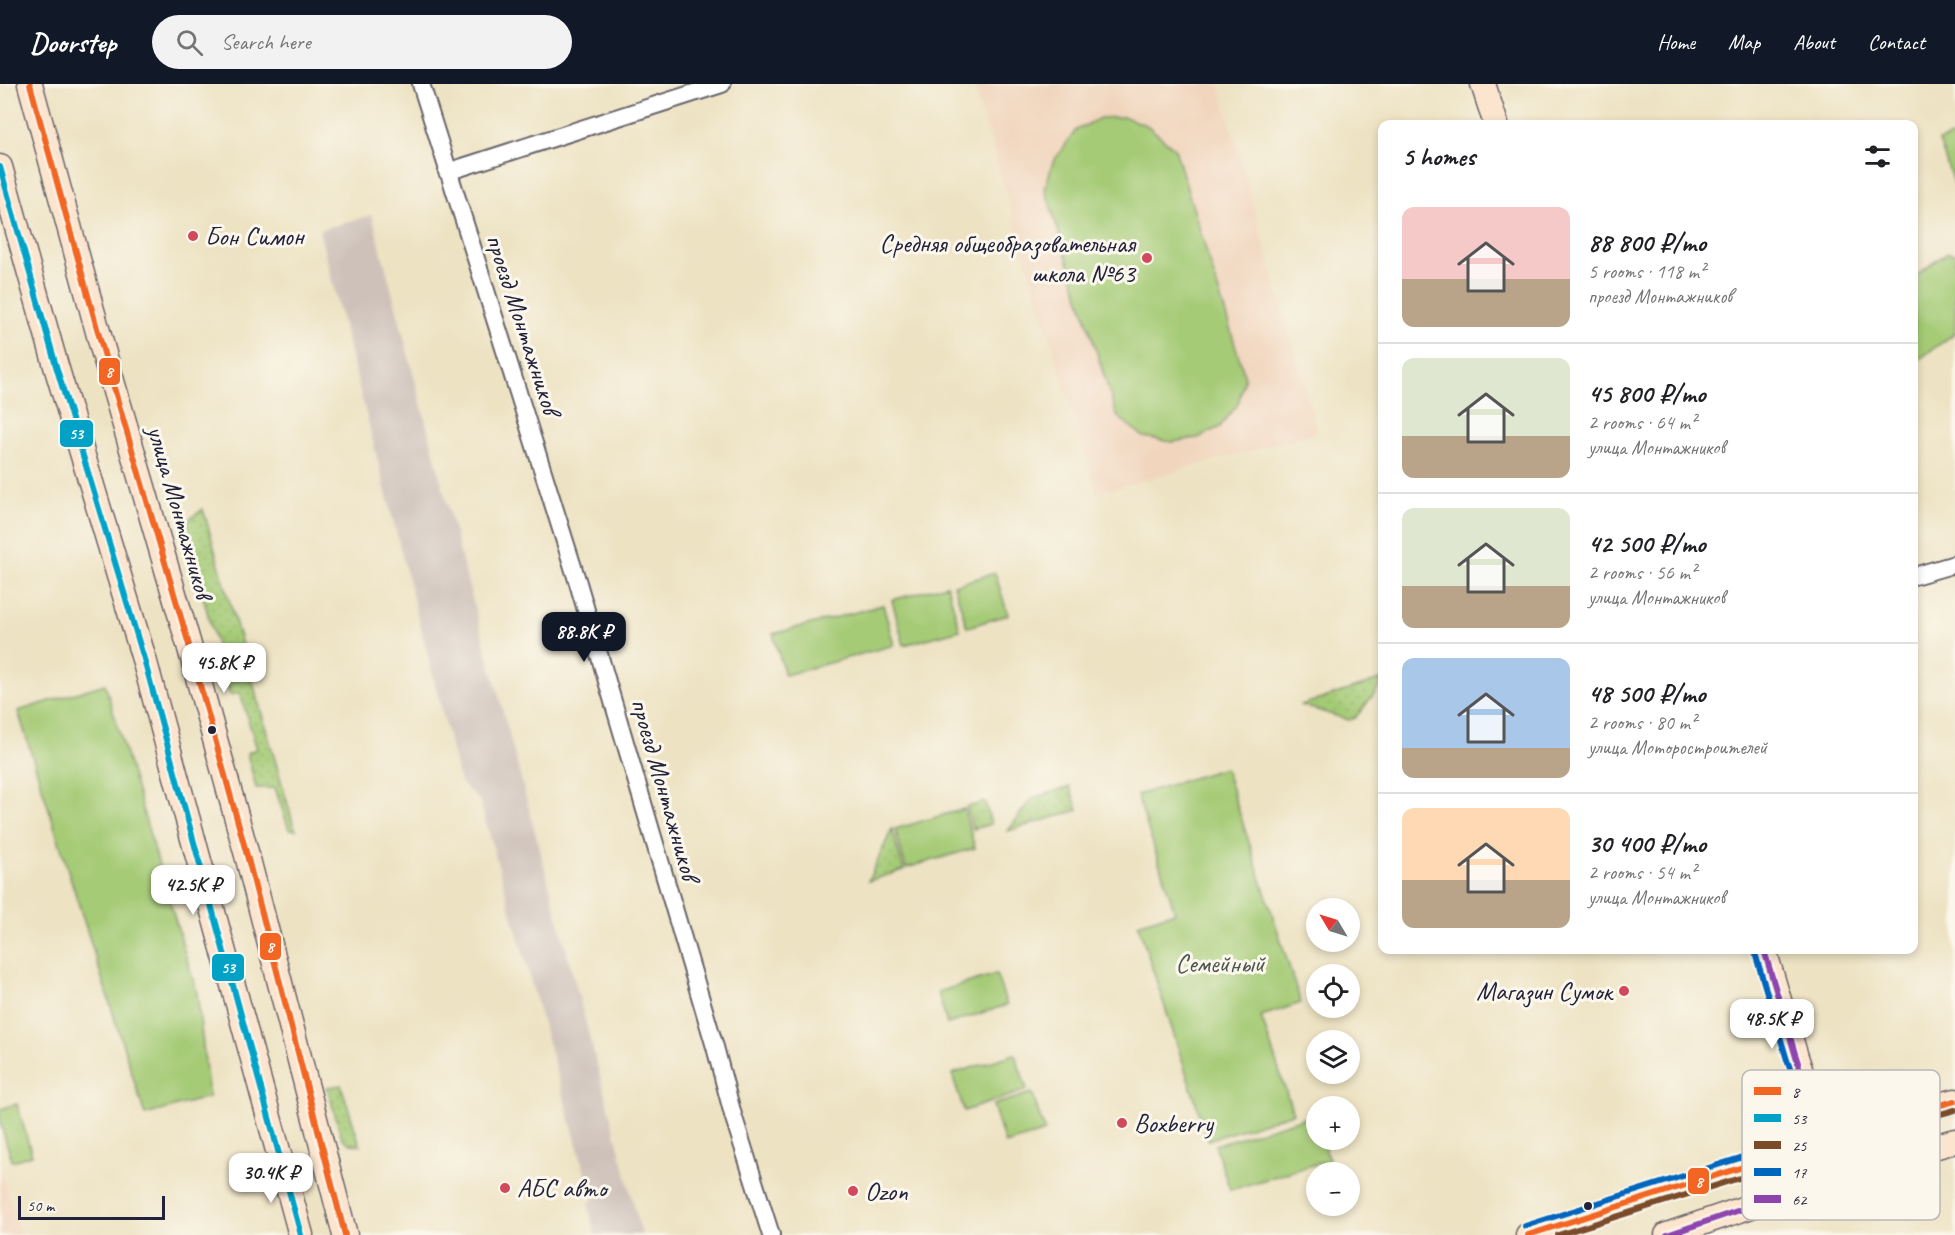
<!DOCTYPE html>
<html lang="en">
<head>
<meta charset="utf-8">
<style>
	body { margin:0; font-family:Caveat,sans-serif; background:#f2f2f2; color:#202124; height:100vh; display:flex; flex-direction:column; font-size:22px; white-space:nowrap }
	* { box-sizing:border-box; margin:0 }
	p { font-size:20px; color:#757577 }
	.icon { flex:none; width:33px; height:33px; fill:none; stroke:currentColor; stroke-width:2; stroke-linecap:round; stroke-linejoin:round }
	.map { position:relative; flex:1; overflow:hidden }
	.panel { position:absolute; left:1378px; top:36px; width:540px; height:834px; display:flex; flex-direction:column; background:#fff; border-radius:12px; box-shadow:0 3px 9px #0003 }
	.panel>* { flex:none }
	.needle { width:39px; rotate:308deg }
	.controls { position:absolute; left:1306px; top:814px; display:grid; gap:12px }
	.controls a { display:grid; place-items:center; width:54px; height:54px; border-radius:50%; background:#fff; box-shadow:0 3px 9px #0003; font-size:30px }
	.scale { position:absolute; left:18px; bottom:15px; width:147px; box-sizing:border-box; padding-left:6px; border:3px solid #22223b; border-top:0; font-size:16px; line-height:21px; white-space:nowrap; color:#22223b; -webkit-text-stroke:4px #fbf7ec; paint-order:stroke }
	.price { position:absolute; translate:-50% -51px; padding:0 14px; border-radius:12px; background:#fff; color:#222; font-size:20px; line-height:39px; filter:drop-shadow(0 2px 3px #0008) }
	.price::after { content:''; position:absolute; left:50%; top:36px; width:18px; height:14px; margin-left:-9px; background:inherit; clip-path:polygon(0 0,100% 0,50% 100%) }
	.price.selected { background:#111827; color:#fff }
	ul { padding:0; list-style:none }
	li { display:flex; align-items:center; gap:18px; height:150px; padding:0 24px }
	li+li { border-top:2px solid #e0e0e0 }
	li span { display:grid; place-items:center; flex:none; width:168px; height:120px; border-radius:12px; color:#555 }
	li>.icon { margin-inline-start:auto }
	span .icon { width:72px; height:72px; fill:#fffc; stroke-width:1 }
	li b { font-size:26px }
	h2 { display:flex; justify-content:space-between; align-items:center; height:72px; padding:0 24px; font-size:26px }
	header { display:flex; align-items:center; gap:36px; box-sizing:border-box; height:84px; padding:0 30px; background:#111827; color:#fff }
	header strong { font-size:28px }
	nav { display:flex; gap:33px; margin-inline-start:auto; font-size:21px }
	.search { width:420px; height:54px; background:#f2f2f2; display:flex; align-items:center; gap:15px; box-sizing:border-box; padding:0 21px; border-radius:33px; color:#757577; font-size:22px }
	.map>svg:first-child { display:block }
</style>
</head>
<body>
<header>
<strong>Doorstep</strong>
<div class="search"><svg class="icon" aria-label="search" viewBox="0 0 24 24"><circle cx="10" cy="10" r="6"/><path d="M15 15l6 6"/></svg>Search here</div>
<nav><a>Home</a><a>Map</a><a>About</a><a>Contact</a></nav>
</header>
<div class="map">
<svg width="1955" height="1151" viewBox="0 0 1955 1151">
	<defs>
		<pattern id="grass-dots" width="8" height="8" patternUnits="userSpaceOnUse" patternTransform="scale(1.5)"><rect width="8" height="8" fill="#a5cb76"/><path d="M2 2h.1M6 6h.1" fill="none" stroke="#8eae67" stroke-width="1.8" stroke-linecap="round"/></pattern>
	</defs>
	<rect width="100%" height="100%" fill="#fbf7ec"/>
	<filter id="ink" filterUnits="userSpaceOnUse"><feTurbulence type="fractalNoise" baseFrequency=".0167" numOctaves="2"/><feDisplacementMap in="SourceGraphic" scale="12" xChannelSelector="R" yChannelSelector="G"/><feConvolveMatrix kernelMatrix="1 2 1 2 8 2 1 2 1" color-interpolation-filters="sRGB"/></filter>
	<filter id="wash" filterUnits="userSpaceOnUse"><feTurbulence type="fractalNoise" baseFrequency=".008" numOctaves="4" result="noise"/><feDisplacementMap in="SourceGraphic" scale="24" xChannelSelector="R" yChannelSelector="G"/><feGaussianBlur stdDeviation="1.35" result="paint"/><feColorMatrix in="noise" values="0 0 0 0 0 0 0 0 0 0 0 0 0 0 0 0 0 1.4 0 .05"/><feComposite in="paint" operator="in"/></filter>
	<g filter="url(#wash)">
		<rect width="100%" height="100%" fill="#ede2c2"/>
		<g fill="#f1d5bd">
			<path d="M973 0H1219L1317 348 1097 409Z"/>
			<path d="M0 1085 21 1151H0Z"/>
		</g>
		<path fill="#cec1ba" d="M372 131 468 500 499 612 642 1151H595L588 1119 593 1117 480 717 460 698 319 146Z"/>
		<g fill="url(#grass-dots)" stroke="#647658" stroke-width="1.5">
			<path d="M203 425 294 742 296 746 289 745 275 704H256L247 669 257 665 240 609 230 611 183 440Z"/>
			<path d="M1383 595V599L1355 634 1349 636 1301 621Z"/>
			<path d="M1070 703 1078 726 1008 747 1032 714Z"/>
			<path d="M985 718 991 740 973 745 966 723Z"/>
			<path d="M892 745 904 786 868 797Z"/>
			<path d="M341 1001 360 1061 350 1060 342 1054 327 1003Z"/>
		</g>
		<g fill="#a5cb76" stroke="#647658" stroke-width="1.5">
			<path d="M1125 33 1148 42 1175 65 1245 293 1238 320 1220 343 1198 354 1172 358 1144 353 1117 332 1045 105 1053 78 1076 46 1100 34Z"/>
			<path d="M1955 52V104L1939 57Z"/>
			<path d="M1947 169 1955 170V249L1914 279V193Z"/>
			<path d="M995 489 1008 531 967 543 954 501Z"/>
			<path d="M947 501 960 546 904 561 892 516Z"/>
			<path d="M883 521 894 561 785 591 773 550Z"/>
			<path d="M105 600 197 909 209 1013 145 1031 18 627Z"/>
			<path d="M1225 684 1301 919 1261 932 1293 1029 1208 1056 1138 840 1175 828 1137 711Z"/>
			<path d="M964 725 975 764 906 784 895 745Z"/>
			<path d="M996 890 1007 921 947 940 938 908Z"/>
			<path d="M1015 970 1027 1006 964 1027 952 990Z"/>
			<path d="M1032 1009 1045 1048 1005 1060 993 1021Z"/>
			<path d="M17 1020 32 1071 12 1077 0 1038V1025Z"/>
			<path d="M1314 1031 1317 1041V1056H1322L1329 1076 1230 1106 1215 1061Z"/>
		</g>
	</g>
	<g filter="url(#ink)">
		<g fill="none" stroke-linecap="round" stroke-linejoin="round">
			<g stroke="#69656a" stroke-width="20">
				<g id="street">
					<path d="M421 0 578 499 715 963 733 1031 771 1151"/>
					<path d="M447 88 722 0"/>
					<path d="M1914 492 1955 480"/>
				</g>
			</g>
			<g stroke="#69656a" stroke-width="27">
				<g id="secondary">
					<path d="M30 0 103 266 189 561 248 775 345 1151"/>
					<path d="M1483 0 1496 40"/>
					<path d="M0 83 56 282 144 575 301 1151"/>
					<path d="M1764 866 1796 973 1836 1093"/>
					<path d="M1528 1151 1743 1083 1823 1053 1955 1017"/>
					<path d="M1667 1151 1876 1079 1955 1057"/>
				</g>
			</g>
			<use href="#street" stroke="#fff" stroke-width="16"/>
			<use href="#secondary" stroke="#fce5cf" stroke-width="24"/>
			<g stroke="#fbf7ec" stroke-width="10">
				<g id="bus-1">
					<path d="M30 0 103 266 189 561 248 775 345 1151"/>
					<path d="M1528 1151 1743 1083 1823 1053 1955 1017"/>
				</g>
			</g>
			<g stroke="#fbf7ec" stroke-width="10">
				<path id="bus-2" d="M0 83 56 282 144 575 301 1151"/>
			</g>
			<g stroke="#fbf7ec" stroke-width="10">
				<path id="bus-3" d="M1558 1151 1746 1092 1826 1062 1955 1026"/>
			</g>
			<g stroke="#fbf7ec" stroke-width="10">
				<path id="bus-4" d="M1525 1142 1740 1074 1812 1048 1787 976 1755 869"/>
			</g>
			<g stroke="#fbf7ec" stroke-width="10">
				<path id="bus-5" d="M1667 1151 1836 1093 1796 973 1764 866"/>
			</g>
			<use href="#bus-1" stroke="#f26522" stroke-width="6"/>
			<use href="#bus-2" stroke="#02a2c7" stroke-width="6"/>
			<use href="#bus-3" stroke="#7a4b2a" stroke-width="6"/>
			<use href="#bus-4" stroke="#0065bd" stroke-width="6"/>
			<use href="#bus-5" stroke="#8e44ad" stroke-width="6"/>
		</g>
	</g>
	<g fill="#d1495b" stroke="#fbf7ec" stroke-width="2">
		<circle cx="193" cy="152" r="6"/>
		<circle cx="1147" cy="174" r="6"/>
		<circle cx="1624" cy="907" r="6"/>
		<circle cx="1122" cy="1039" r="6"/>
		<circle cx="505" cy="1104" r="6"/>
		<circle cx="853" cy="1107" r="6"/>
	</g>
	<g fill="#22223b" stroke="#fbf7ec" stroke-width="2">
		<circle cx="212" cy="646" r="5"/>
		<circle cx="1588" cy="1122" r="5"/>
	</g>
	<g text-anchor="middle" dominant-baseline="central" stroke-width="6" stroke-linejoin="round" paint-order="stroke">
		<g font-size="26" fill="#22223b" stroke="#fbf7ec" text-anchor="start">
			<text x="205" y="152">Бон Симон</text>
			<text x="1135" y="159" text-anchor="end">Средняя общеобразовательная<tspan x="1135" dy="30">школа №63</tspan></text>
			<text x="1612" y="907" text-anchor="end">Магазин Сумок</text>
			<text x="1134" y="1039">Boxberry</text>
			<text x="517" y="1104">АБС авто</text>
			<text x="865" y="1107">Ozon</text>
		</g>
		<g font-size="26" fill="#22223b" stroke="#fbf7ec">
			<text transform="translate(523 240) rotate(72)">проезд Монтажников</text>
			<text transform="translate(180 428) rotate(74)">улица Монтажников</text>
			<text transform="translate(665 705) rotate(74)">проезд Монтажников</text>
		</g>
		<g font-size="26" fill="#49554d" stroke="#fbf7ec">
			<text x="1220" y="879">Семейный</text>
		</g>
	</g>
	<rect x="1742" y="986" width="198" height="150" rx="9" fill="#fbf7ec" stroke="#bab7b7" stroke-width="1.5"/>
	<rect x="1754" y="1003" width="27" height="8" fill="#f26522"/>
	<rect x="1754" y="1030" width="27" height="8" fill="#02a2c7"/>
	<rect x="1754" y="1057" width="27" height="8" fill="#7a4b2a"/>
	<rect x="1754" y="1084" width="27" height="8" fill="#0065bd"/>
	<rect x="1754" y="1111" width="27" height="8" fill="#8e44ad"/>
	<g font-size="16" fill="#22223b">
		<text x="1792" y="1013">8</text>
		<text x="1792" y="1040">53</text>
		<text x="1792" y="1067">25</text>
		<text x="1792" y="1094">17</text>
		<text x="1792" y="1121">62</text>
	</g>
	<g stroke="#fbf7ec" stroke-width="2">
		<rect x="98" y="273" width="23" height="29" rx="6" fill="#f26522"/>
		<rect x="59" y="335" width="35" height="29" rx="6" fill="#02a2c7"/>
		<rect x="259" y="848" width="23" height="29" rx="6" fill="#f26522"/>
		<rect x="211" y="869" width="34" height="29" rx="6" fill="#02a2c7"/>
		<rect x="1687" y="1083" width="23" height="28" rx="6" fill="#f26522"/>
	</g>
	<g font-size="16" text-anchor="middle" font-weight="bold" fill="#fff">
		<text x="109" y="293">8</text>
		<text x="76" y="355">53</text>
		<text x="270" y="868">8</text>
		<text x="228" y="889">53</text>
		<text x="1699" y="1103">8</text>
	</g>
</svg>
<div class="controls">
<a><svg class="needle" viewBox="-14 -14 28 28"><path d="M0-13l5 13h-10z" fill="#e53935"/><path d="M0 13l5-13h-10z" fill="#757577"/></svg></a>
<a><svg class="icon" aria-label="locate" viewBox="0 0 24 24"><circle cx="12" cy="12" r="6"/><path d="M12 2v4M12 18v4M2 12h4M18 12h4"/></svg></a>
<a><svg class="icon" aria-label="layers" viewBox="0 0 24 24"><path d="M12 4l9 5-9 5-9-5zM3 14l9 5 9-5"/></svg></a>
<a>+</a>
<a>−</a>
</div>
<div class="scale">50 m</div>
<b class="price selected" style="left:584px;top:579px">88.8K ₽</b>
<b class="price" style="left:224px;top:610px">45.8K ₽</b>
<b class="price" style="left:193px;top:832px">42.5K ₽</b>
<b class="price" style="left:1772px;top:966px">48.5K ₽</b>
<b class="price" style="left:271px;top:1120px">30.4K ₽</b>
<section class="panel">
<h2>5 homes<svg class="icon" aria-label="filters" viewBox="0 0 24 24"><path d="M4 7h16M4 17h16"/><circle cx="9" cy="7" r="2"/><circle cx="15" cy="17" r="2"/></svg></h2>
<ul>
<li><span style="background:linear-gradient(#f6c9c9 60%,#b9a48a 0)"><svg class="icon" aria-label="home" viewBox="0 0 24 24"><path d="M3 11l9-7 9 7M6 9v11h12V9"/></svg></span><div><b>88 800 ₽/mo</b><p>5 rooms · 118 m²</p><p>проезд Монтажников</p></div></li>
<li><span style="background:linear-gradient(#dfe7d0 65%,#b9a48a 0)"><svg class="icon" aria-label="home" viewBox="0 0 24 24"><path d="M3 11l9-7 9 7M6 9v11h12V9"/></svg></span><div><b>45 800 ₽/mo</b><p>2 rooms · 64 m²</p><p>улица Монтажников</p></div></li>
<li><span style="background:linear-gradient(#dfe7d0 65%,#b9a48a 0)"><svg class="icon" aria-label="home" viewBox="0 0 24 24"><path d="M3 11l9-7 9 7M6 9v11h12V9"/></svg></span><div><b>42 500 ₽/mo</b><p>2 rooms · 56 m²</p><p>улица Монтажников</p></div></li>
<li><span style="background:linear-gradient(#a9c7e8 75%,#b9a48a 0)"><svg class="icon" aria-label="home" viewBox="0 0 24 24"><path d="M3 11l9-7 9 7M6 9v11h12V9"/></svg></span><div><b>48 500 ₽/mo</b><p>2 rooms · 80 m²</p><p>улица Моторостроителей</p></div></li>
<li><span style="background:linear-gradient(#ffd9b3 60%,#b9a48a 0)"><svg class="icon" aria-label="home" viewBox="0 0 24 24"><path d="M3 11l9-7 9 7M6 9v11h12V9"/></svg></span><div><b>30 400 ₽/mo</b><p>2 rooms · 54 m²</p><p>улица Монтажников</p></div></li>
</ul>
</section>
</div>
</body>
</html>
